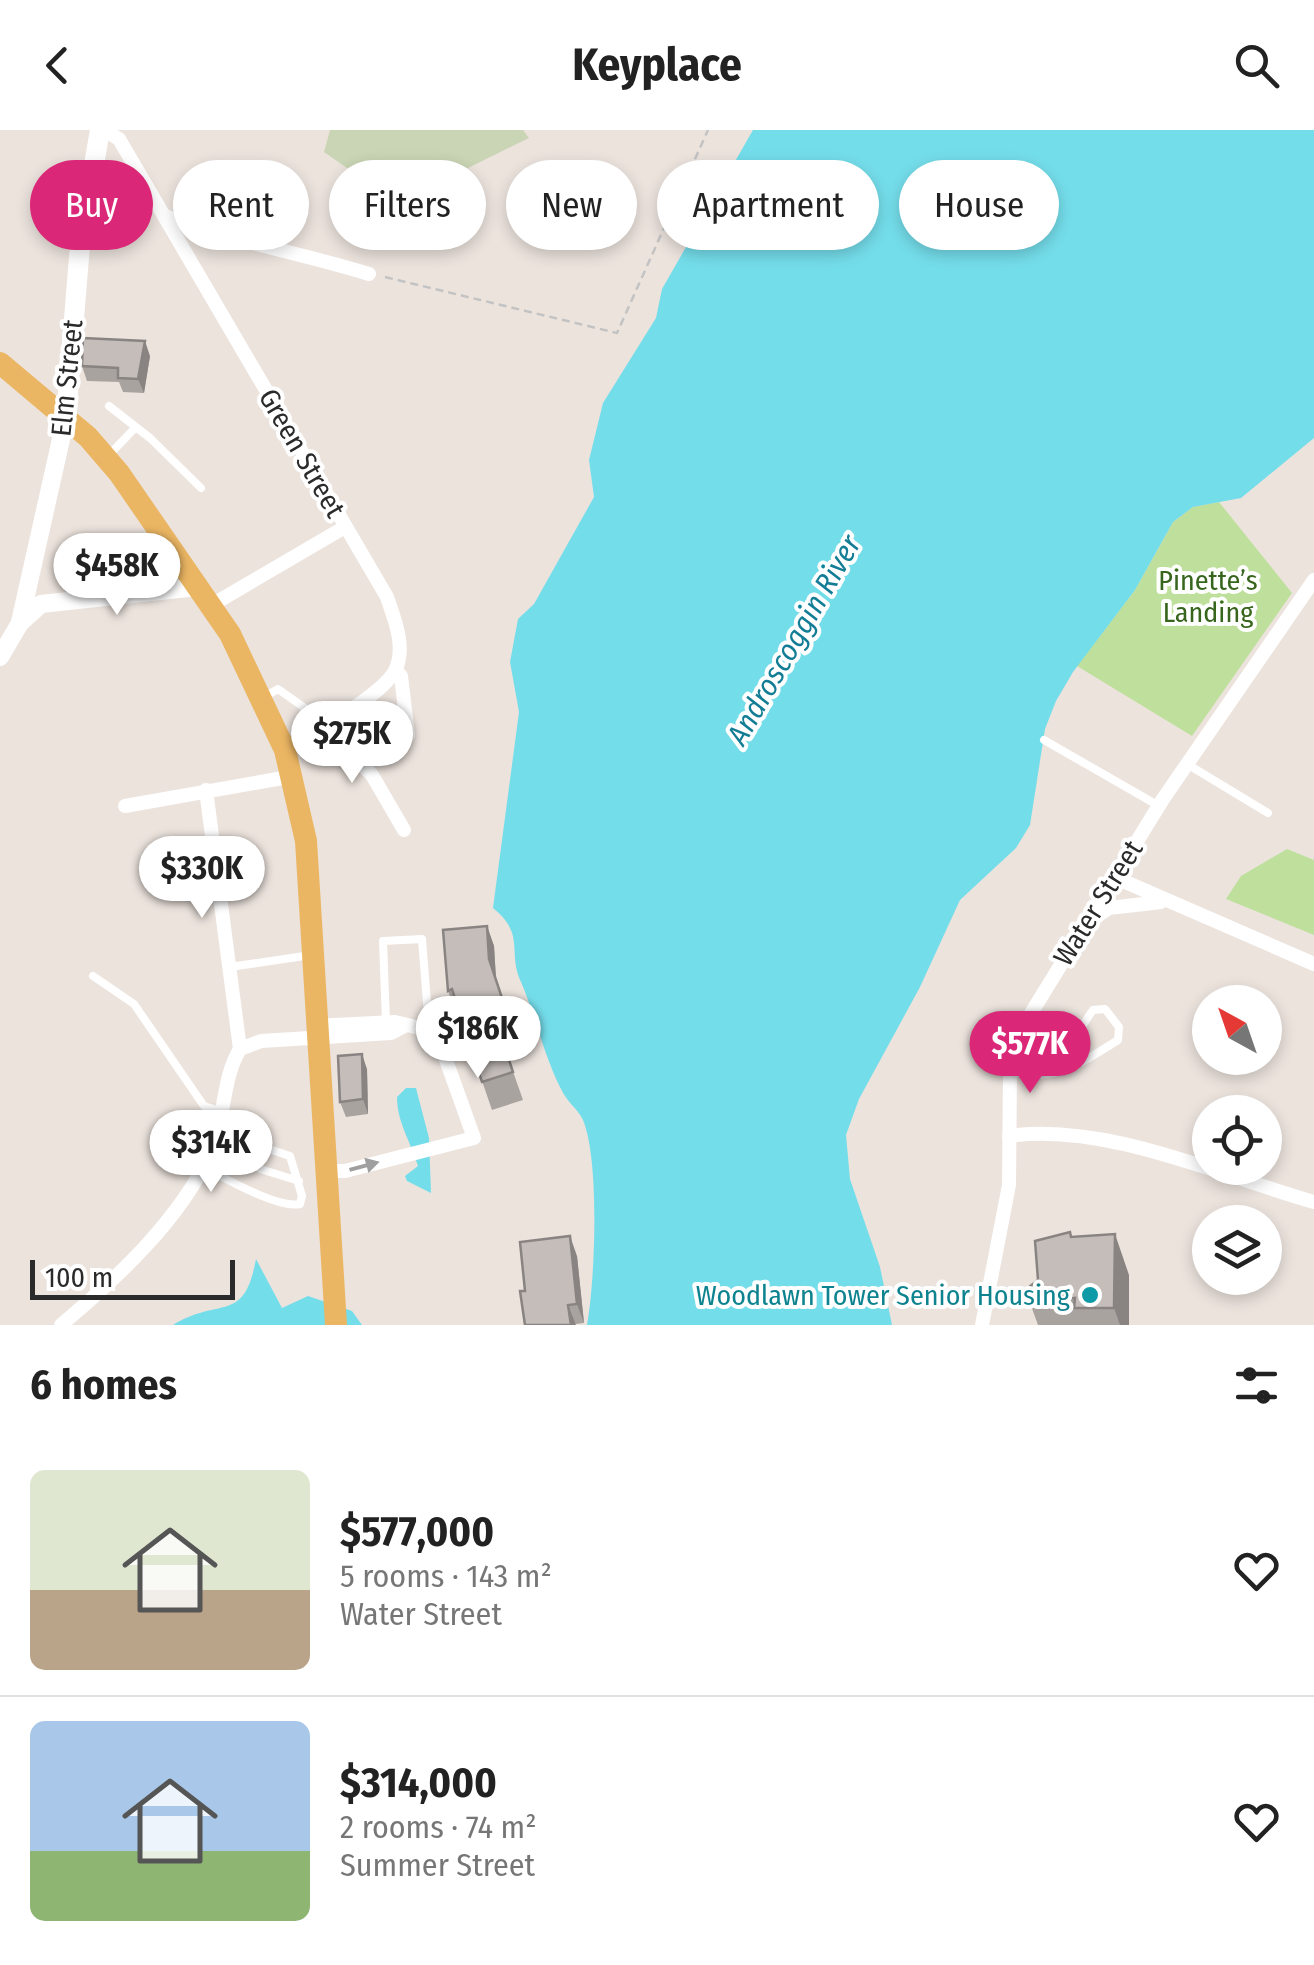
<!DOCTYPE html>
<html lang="en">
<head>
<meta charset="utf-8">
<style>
	body { margin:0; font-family:"Fira Sans Condensed",sans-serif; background:#f6f6f6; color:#222; height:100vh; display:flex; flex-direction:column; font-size:38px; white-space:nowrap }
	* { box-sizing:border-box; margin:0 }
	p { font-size:32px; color:#767676 }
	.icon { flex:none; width:55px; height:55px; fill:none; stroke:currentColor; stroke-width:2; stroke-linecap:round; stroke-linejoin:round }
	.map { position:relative; height:1195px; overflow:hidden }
	.panel { display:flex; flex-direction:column; background:#fff; flex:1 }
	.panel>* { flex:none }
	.banner { position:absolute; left:30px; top:30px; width:1255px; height:90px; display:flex; gap:20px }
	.needle { width:65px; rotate:320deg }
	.fabs { position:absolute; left:1192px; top:855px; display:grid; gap:20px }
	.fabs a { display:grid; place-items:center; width:90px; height:90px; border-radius:50%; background:#fff; box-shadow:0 5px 15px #0003; font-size:50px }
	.scale { position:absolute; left:30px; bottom:25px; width:205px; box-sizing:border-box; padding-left:10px; border:5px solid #2a2a2a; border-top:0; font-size:28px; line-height:35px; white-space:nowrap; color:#2a2a2a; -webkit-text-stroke:8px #fff; paint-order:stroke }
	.price { position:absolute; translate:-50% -85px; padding:0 22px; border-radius:35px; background:#fff; color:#222; font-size:32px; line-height:65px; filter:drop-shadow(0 2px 5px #0008) }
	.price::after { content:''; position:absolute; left:50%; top:60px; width:30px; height:22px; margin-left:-15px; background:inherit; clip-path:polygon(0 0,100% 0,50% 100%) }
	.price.active { background:#db2777; color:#fff }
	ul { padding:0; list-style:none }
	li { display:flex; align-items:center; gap:30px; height:250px; padding:0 30px }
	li+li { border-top:2px solid #e0e0e0 }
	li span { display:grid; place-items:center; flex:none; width:280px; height:200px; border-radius:15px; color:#555 }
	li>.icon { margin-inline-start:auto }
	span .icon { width:120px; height:120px; fill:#fffc; stroke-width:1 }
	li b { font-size:42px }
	h2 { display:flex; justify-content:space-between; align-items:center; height:120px; padding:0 30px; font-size:42px }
	.chip { padding:0 35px; border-radius:45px; background:#fff; box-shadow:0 5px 15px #0003; font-size:35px; line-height:90px }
	.chip.active { background:#db2777; color:#fff }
	header { display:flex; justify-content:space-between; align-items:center; height:130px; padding:0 30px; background:#fff; font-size:45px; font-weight:700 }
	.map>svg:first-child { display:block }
</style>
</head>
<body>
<header><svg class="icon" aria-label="back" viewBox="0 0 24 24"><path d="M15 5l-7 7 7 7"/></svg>Keyplace<svg class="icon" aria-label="search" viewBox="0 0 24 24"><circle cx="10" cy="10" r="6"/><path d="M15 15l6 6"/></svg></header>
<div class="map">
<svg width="1314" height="1195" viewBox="0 0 1314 1195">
	<rect width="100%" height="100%" fill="#ece3dd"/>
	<g fill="#bee09c">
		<path d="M1219 372 1292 463 1192 606 1077 536 1135 460 1173 392 1193 377Z"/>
		<path d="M1287 719 1314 730V805L1226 769 1241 746Z"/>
	</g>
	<path fill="#cad5b5" d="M330 0H523L529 8 397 73 324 22Z"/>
	<g fill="#74ddea">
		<path d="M753 0H1314V308L1241 368 1193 377 1173 392 1135 460 1073 542 1056 571 1045 599 1030 695 1016 718 960 770 920 857 859 969 846 1005 850 1049 880 1137 892 1195H587C595 1151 600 1031 583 990 578 979 566 971 561 959 544 926 536 887 521 852 507 821 526 805 493 778L519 582 510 532 518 489 534 474 594 367 589 330 603 273 656 188 662 159Z"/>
		<path d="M416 958 429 1008 431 1063 407 1051 405 1046 418 1036C410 1010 397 992 397 967L406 958Z"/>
		<path d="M256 1129 282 1178 308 1166 352 1181 362 1195H173C220 1166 244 1195 256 1129Z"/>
	</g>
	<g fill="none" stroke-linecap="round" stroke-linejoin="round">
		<path stroke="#c3c3c3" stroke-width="2.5" stroke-dasharray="8 5" stroke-linecap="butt" d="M385 147 617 203 708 0"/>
		<g stroke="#fff" stroke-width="8">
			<path d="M109 276 150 308 201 358"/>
			<path d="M110 324 134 299"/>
			<path d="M264 567 278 559 326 593"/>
			<path d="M1044 610 1159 676"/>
			<path d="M1187 634 1268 683"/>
			<path d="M230 837 311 825"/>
			<path d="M93 846 134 874 204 976 223 982"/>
			<path d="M386 892 383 811 422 809 429 898"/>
			<path d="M1010 941C1054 954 1081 933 1118 910L1119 897 1105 879 1093 880C1080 898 1071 914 1071 936"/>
			<path d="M235 1009 260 1039 299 1051"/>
			<path d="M203 1037C225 1048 278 1079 300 1074L302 1066 290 1026 218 1002"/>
		</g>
		<g stroke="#fff" stroke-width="14">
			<path d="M104 0 119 9 387 467C394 488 405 514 397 536 389 563 311 603 285 620"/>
			<path d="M165 86C231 111 301 123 369 144"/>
			<path d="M210 476 345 397"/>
			<path d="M396 541 401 546 408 605"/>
			<path d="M323 595 372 645 404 700"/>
			<path d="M206 660 240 919"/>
			<path d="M125 676 294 646"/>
			<path d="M1114 747 1314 834"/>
			<path d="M1092 789 1109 778 1161 772"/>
			<path d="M314 896 395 892 436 902 474 1008 345 1041H329"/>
			<path d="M1009 1006C1105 992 1222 1046 1314 1072"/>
			<path d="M61 1195C117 1148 180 1090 211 1022 225 990 222 948 240 919L261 911 391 903 406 895"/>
			<path d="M982 1195 1009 1055 1010 941 1025 893 1163 669 1314 450"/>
		</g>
		<g stroke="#fff" stroke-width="18">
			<path d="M20 492 66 287"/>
			<path d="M0 527 20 493 41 474 197 457"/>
		</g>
		<path stroke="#fff" stroke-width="20" d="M66 287 80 115 100 0"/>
		<path stroke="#ebb663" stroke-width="22" d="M0 233 88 307 119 343 230 504 285 620 306 711 336 1195"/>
	</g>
	<g fill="#a9a3a0">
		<path d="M150 226 144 263 123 262 119 252 87 251 82 236Z"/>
		<path d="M487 796 494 816 496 849 514 903 471 917 458 879 455 880 448 861Z"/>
		<path d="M503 913 523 970 492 980 472 922Z"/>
		<path d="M367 939 368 984 346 987 340 972Z"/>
		<path d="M1072 1106 1129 1145V1195H1038L1030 1173 1038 1150Z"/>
		<path d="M577 1126 584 1193 576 1194 525 1161Z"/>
	</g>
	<g fill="#898482">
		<path d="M145 211 150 226 144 263 138 249Z"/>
		<path d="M487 796 494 816 496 849 514 903 489 829Z"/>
		<path d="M362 924 367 939 368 984 363 969Z"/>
		<path d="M1115 1104 1129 1145V1195H1120L1114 1178Z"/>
		<path d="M570 1106 577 1126 584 1193 577 1174Z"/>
		<path d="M568 1175 576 1195H571Z"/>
	</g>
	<g fill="#c4bdba" stroke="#898482" stroke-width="2.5">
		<path d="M83 208 145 211 138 249 118 248V238L82 236Z"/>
		<path d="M487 796 489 829 507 883 464 898 452 859 448 861 443 800Z"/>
		<path d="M503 912 513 942 482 952 472 922Z"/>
		<path d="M362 924 363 969 340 972 338 926Z"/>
		<path d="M1070 1102 1071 1107 1115 1104 1114 1178H1074L1075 1168 1030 1173 1029 1157 1038 1150 1035 1111Z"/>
		<path d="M570 1106 577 1174 568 1175 571 1195H525L520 1161H525L520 1112Z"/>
	</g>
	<defs><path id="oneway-solid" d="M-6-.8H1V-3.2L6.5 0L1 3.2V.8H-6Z" transform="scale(2.5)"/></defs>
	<use fill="#9f9f9f" href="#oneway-solid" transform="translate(364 1036) rotate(-15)"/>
	<circle fill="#0f9aa8" stroke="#fff" stroke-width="4" cx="1090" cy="1165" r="10"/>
	<g text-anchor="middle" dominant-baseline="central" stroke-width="8" stroke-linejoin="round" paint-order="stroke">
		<g font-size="28" fill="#2a2a2a" stroke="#fff">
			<text transform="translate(67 248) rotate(-84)">Elm Street</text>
			<text transform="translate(302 323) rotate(60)">Green Street</text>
			<text transform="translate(1098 773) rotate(-58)">Water Street</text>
		</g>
		<g font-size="28" fill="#37651d" stroke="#fff">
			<text x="1208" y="450">Pinette’s<tspan x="1208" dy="32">Landing</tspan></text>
		</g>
		<g font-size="28" fill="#0d838f" stroke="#fff" text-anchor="end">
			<text x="1070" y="1165">Woodlawn Tower Senior Housing</text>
		</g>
		<g font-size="30" font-style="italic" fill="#137d96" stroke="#fff">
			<text transform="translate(794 510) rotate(-60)">Androscoggin River</text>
		</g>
	</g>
</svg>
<div class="fabs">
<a><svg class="needle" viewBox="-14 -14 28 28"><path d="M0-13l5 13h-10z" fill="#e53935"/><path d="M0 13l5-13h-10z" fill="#767676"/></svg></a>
<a><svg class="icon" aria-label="locate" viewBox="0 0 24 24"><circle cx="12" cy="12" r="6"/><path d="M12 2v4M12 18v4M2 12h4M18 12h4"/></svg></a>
<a><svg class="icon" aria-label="layers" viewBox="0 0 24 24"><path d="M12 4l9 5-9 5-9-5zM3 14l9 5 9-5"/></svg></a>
</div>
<div class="scale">100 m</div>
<b class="price" style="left:117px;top:488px">$458K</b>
<b class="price" style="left:352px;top:656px">$275K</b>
<b class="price" style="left:202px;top:791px">$330K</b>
<b class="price" style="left:478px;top:951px">$186K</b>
<b class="price active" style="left:1030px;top:966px">$577K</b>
<b class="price" style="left:211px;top:1065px">$314K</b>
<div class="banner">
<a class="chip active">Buy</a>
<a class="chip">Rent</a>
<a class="chip">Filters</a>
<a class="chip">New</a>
<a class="chip">Apartment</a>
<a class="chip">House</a>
</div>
</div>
<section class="panel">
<h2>6 homes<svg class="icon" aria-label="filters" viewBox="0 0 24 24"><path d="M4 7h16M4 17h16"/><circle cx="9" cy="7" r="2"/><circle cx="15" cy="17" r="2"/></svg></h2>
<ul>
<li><span style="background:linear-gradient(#dfe7d0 60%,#b9a48a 0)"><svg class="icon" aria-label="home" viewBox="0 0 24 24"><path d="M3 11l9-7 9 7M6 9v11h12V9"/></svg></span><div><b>$577,000</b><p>5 rooms · 143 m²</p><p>Water Street</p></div><svg class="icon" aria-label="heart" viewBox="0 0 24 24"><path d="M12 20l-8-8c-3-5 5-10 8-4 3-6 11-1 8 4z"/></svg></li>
<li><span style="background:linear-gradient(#a9c7e8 65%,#8fb573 0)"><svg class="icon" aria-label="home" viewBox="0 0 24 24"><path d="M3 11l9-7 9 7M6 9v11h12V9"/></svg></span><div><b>$314,000</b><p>2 rooms · 74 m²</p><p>Summer Street</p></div><svg class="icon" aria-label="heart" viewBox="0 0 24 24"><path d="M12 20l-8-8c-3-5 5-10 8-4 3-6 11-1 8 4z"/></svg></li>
</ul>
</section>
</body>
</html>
